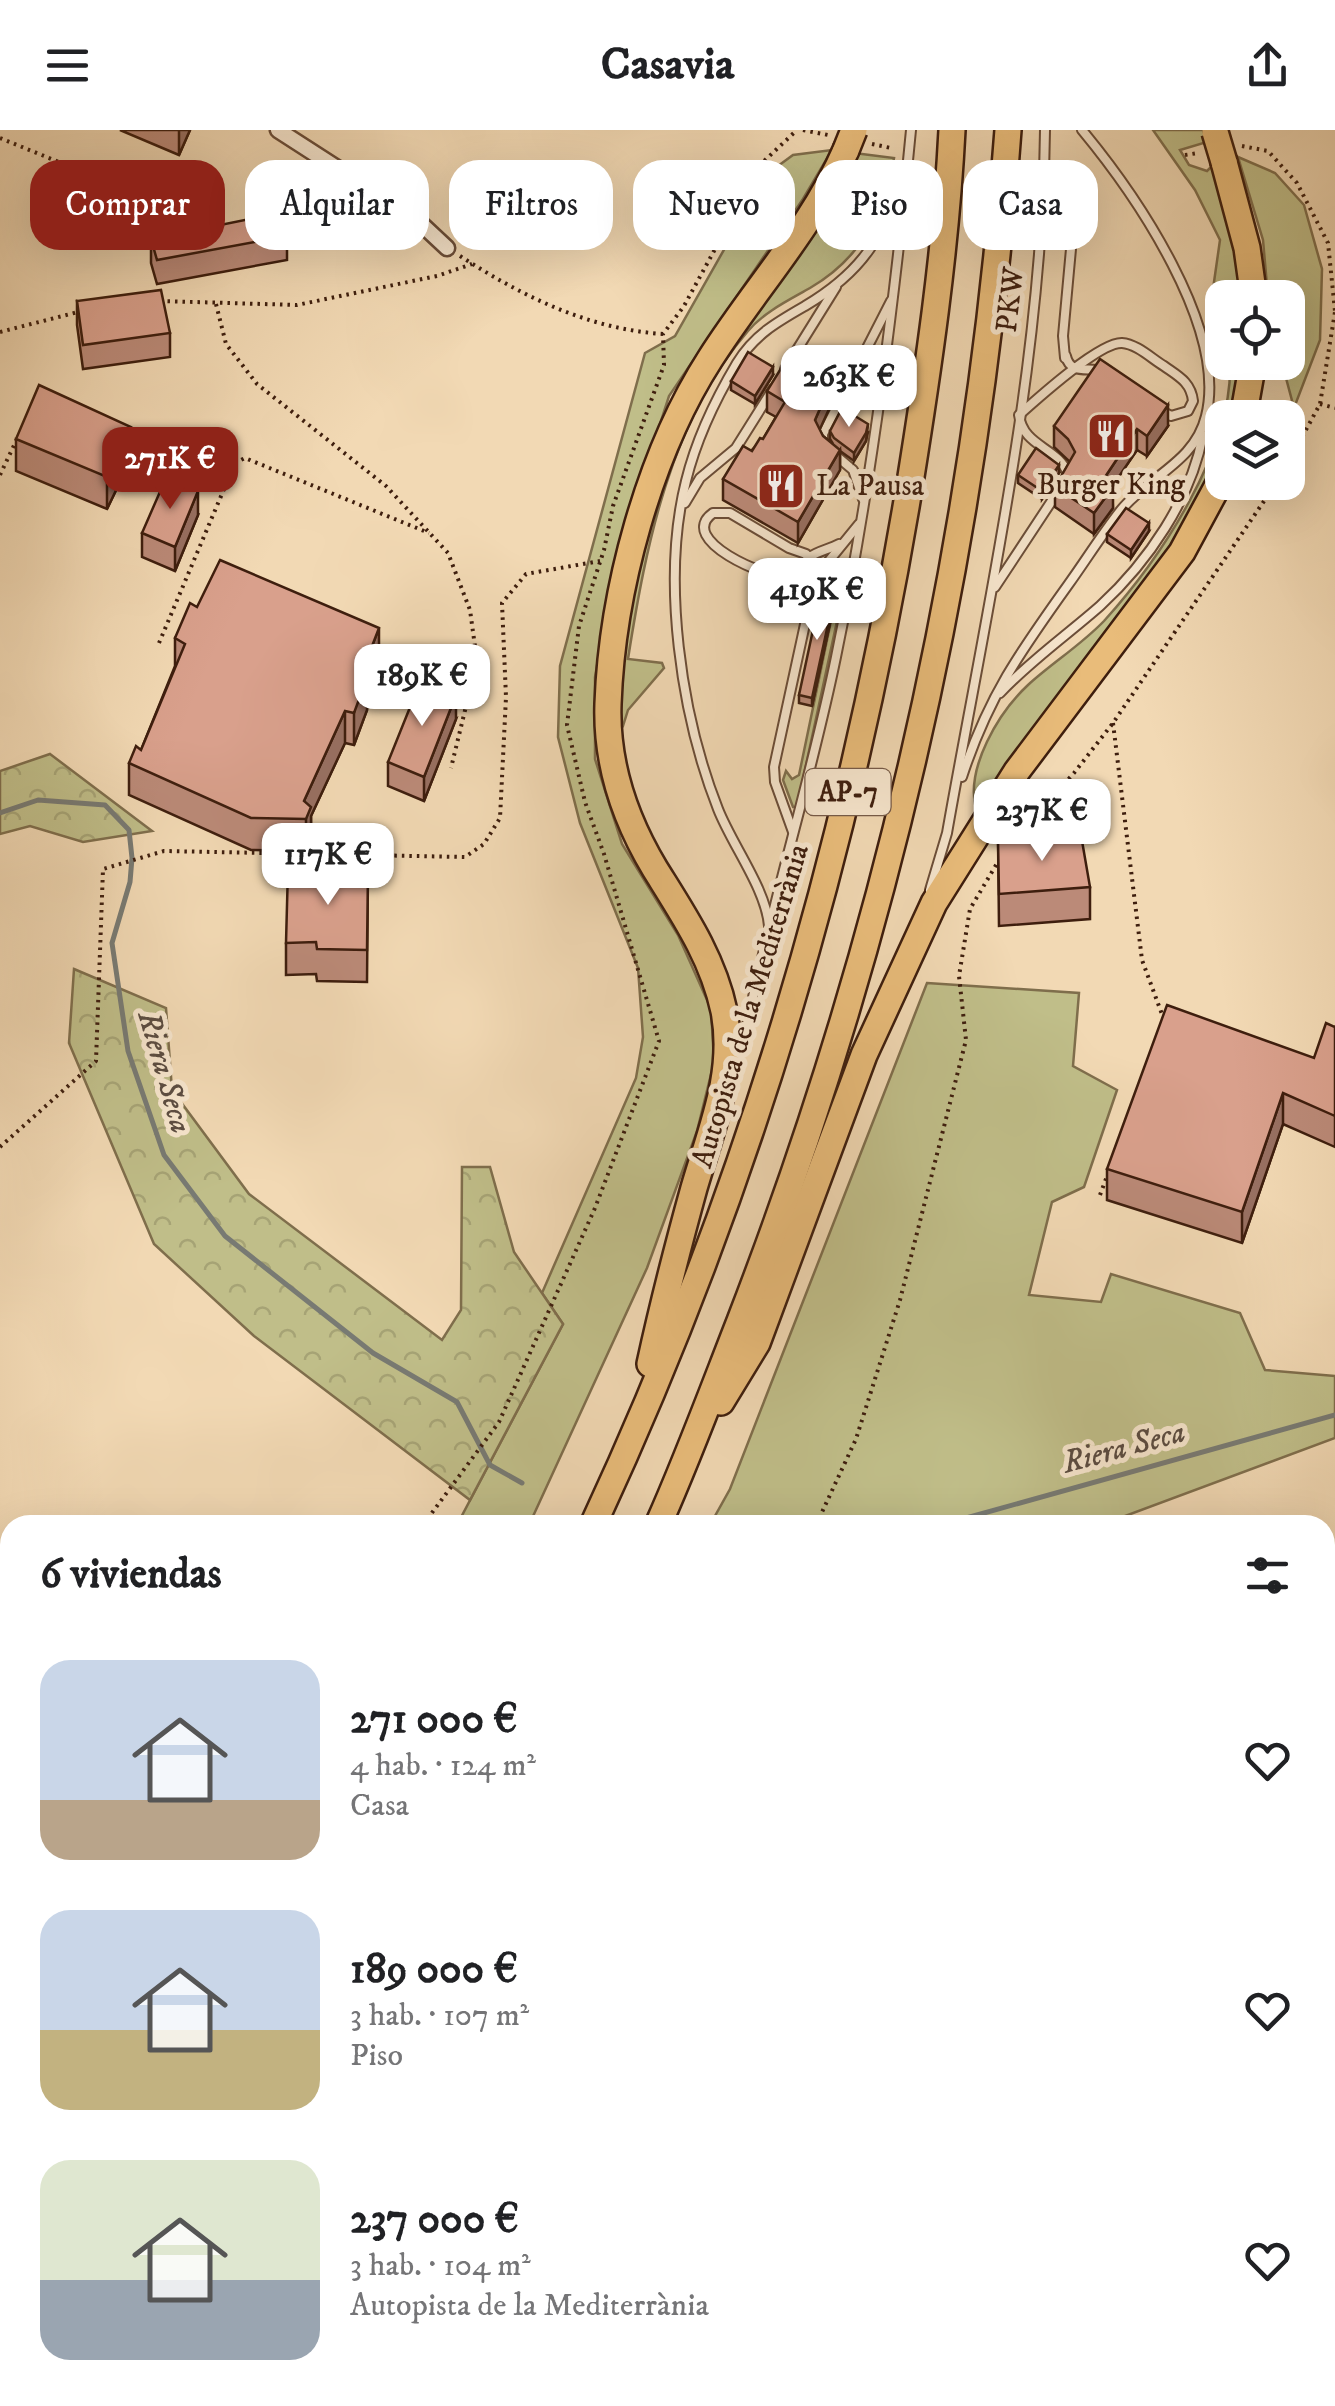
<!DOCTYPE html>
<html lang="es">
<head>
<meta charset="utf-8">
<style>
	body { margin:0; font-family:"IM FELL DW Pica",serif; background:#f2f2f2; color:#202124; height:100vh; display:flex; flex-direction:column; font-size:38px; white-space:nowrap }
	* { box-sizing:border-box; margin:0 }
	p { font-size:32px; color:#757577 }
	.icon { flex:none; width:55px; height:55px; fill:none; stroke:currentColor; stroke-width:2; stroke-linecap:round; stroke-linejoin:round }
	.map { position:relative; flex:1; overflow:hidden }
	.drawer { position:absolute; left:0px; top:1385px; width:1335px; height:892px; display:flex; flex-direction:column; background:#fff; border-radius:30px 30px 0 0; box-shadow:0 10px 40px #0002 }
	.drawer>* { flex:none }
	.hud { position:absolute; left:30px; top:30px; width:1275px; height:90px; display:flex; gap:20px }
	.controls { position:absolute; left:1205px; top:150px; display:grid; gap:20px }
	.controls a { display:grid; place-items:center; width:100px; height:100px; border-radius:20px; background:#fff; box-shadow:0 10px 40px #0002; font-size:50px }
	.price { position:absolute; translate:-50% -85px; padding:0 22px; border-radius:20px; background:#fff; color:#222; font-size:32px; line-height:65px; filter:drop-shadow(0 2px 5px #0008) }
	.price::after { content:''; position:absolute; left:50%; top:60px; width:30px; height:22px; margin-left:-15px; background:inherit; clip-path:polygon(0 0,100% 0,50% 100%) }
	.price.selected { background:#8f2418; color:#fff }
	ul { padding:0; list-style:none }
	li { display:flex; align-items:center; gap:30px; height:250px; padding:0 40px }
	li span { display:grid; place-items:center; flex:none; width:280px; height:200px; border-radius:30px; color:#555 }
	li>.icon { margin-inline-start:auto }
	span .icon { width:120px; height:120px; fill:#fffc; stroke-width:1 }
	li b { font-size:42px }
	h2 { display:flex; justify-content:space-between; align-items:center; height:120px; padding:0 40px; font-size:42px }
	.pill { padding:0 35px; border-radius:30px; background:#fff; box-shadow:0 10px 40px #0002; font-size:35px; line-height:90px }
	.pill.selected { background:#8f2418; color:#fff }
	header { display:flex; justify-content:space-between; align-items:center; height:130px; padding:0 40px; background:#fff; font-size:45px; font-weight:700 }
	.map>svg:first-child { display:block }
</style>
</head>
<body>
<header><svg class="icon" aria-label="menu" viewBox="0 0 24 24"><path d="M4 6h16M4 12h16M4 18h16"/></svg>Casavia<svg class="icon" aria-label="share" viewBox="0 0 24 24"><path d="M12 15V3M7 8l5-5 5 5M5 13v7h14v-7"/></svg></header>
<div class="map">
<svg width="1335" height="2276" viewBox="0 0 1335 2276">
	<defs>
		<pattern id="forest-crowns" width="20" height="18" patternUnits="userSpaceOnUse" patternTransform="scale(2.5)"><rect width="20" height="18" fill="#c0be89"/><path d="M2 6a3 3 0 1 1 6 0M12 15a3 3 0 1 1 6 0" fill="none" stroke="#a6a375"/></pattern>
	</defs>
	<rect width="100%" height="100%" fill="#f2d9b4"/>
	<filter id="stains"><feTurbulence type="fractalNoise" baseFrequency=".002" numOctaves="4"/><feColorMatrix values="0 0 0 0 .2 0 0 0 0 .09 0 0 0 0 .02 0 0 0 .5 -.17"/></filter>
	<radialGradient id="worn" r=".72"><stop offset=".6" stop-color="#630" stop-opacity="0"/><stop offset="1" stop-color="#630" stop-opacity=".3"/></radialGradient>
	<g fill="#c0be89" stroke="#7f6e4c" stroke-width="2.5">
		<path d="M1153 0H1203L1207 12 1180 20 1189 35 1207 41 1214 34 1247 167 1222 168V186L1213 174 1212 166 1220 110 1195 60Z"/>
		<path d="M832 20 803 69 669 266 614 437 595 547V629L622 714 678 805 711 879 714 932 697 1001 647 1138 529 1395H457L563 1194 542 1163 636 948 643 907 638 838 580 693 558 607 560 536 645 223 675 206 767 44 793 25Z"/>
		<path d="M854 23 894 28C885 84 860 129 810 158 789 170 764 182 748 201 670 291 646 415 628 529L662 533 664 538 628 580 623 596 616 592C625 502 639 415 671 330 678 312 683 290 693 273 743 187 819 118 854 23Z"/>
		<path d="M1238 27 1275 43 1304 75 1322 139 1320 210 1294 278 1282 233 1288 232V168L1268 167 1263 110Z"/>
		<path d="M1230 233H1244L1232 287 1222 288V321L1203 372 1014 634 976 679C965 638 999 582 1028 555 1052 533 1081 515 1104 491 1161 428 1233 320 1230 233Z"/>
		<path d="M842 437 848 440 797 677H793L783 650 786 641 792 649 799 645 836 467 829 456 831 444Z"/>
		<path d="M927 853 1079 863 1073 936 1117 960 1084 1057 1052 1072 1029 1165 1101 1172 1111 1144 1240 1183 1265 1240 1335 1246V1308L1101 1395H710L730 1359Z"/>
		<path d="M10 1496V1663L0 1672V1498Z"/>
		<path d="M10 1907V2140L0 2123V1912Z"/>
		<path d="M10 2154V2238L0 2250V2165Z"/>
		<path d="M179 2268H358L351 2276H173Z"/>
	</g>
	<g fill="url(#forest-crowns)" stroke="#7f6e4c" stroke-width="2.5">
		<path d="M50 624 152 701 83 712 30 696 0 704V641Z"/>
		<path d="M74 839 166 878 172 960 249 1064 442 1210 461 1180 462 1037H490L514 1122 563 1194 470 1370 254 1206 154 1114 69 913Z"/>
	</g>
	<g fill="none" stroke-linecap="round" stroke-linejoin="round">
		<g stroke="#787a73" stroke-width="5">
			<path d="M0 683 38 670 105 675 129 700 132 728 130 752 112 813 128 921 164 1025 225 1106 373 1223 457 1272 490 1335 522 1353"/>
			<path d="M925 1395 959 1390 1335 1285"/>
		</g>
		<g stroke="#6b4d38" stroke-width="12">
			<g id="service">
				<path d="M1046 63 1068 106 1071 119 1063 206 1065 228"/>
				<path d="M1066 226C1070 245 1088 237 1102 241"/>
				<path d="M785 239 836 157"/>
				<path d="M823 316V304L891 171"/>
				<path d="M834 324 853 340 863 369"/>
				<path d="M1068 344C1058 317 1023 317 1019 285 1038 268 1100 212 1122 213 1137 214 1152 229 1164 236 1178 246 1191 252 1193 271L1188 281 1171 286 1160 280"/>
				<path d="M685 373 700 348 736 318 773 259"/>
				<path d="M815 448 813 433 806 424 789 418 730 383H713C675 410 769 449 785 446 796 444 801 434 810 427 818 421 830 419 839 414"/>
				<path d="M995 457 1059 360"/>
				<path d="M1000 563C1030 531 1067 505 1100 476 1148 432 1191 369 1203 305"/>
				<path d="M962 647C988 567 1020 522 1068 455 1086 430 1102 404 1121 380 1149 346 1195 332 1206 286 1228 198 1135 64 1082 0"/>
				<path d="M793 702 775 652 774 637 815 448 859 394"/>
				<path d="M930 760 947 703C988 471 1042 237 1045 0"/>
				<path d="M769 796C766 759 732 715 718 679 681 585 661 450 686 351 696 310 715 270 737 233 754 205 777 192 805 176 864 141 886 104 903 40"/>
				<path d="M745 905C770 778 810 654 836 527 872 353 894 177 911 0"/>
			</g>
		</g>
		<g stroke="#6b4d38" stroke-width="19">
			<path id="minor" d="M278 0 416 89 447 118"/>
		</g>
		<g stroke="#3e1e0e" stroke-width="30">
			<g id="motorway">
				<path d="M1224 32 1247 118 1254 168"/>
				<path d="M1243 288 1253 232"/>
				<path d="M650 1234C663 1174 678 1116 694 1058 711 999 736 943 724 881 713 828 683 784 655 739 625 689 606 632 608 574 612 461 649 324 710 229 755 158 812 98 846 20"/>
				<path d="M721 1272 757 1213 864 925 934 773 1017 641 1182 422 1222 348"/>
				<path d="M593 1395C746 1067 850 716 909 359 928 241 946 120 952 0"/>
				<path d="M658 1395C688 1328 713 1260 740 1191 888 808 978 410 1008 0"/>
				<path d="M38 2276 46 2268"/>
				<path d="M113 2276 120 2268"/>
			</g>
		</g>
		<g stroke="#3e1e0e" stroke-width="4" stroke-dasharray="2.5 5" stroke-linecap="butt">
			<path d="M803 0 828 5"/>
			<path d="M0 8 147 68"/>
			<path d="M872 14 891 18"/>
			<path d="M1242 16 1268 21 1297 53 1328 113 1335 181"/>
			<path d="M1185 25 1198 23"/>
			<path d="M460 126C522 166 588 199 663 204"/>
			<path d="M160 171 297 175 437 146 472 134"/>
			<path d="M216 174 226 214 257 254 386 356 448 423 470 480 477 531 451 638"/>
			<path d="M0 202 78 182"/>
			<path d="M1320 274 1335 278"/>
			<path d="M1288 333 1320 274 1335 182"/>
			<path d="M0 345 17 309"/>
			<path d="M159 513 235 333 245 328 429 403"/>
			<path d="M1113 593 1142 830 1163 887"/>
			<path d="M1013 710 1074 643 1113 593 1277 352"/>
			<path d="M0 1017 96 931 103 739 164 721 465 727 484 714 500 688 506 567 502 473 526 444 600 431"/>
			<path d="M1100 1065 1107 1046"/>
			<path d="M423 1395 499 1292 595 1078 659 911 604 724 585 672 567 595 579 496 604 420 613 376 664 235 663 204 684 176 762 33 797 0"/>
			<path d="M816 1395 856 1309 900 1170 966 910 959 846 970 779 999 730"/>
			<path d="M0 1685 10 1677"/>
			<path d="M263 2276 272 2268"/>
		</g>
		<use href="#service" stroke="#f7e6ce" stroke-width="8"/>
		<use href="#minor" stroke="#f7e6ce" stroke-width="14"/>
		<use href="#motorway" stroke="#e9bc7a" stroke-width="25"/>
		<g stroke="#3e1e0e" stroke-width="30" stroke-linecap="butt">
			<g id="motorway-bridge">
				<path d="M1215 2 1224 32"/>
				<path d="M846 20 854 0"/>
			</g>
		</g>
		<use href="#motorway-bridge" stroke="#e9bc7a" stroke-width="25"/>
	</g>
	<g fill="#bb8a78" stroke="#3e1e0e" stroke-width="2.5">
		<path d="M120 0H190L179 25Z"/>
		<path d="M287 106V130L157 154 151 133V109Z"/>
		<path d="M77 171 170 203V227L83 239 77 195Z"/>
		<path d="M773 245 755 274 731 260V251Z"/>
		<path d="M767 261 829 279 819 299 823 306 833 314 830 309V301L868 302 866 311 854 331 840 321V340L798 413 723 370V349L763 309 776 287 767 282Z"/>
		<path d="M1054 296H1168L1147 326 1137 320 1112 356 1113 378 1094 404 1055 377V357L1070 332 1054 317Z"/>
		<path d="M16 309 131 329 107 379 16 341Z"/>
		<path d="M1059 343 1042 369 1018 353V345Z"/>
		<path d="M198 385 175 441 142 427V403Z"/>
		<path d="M1149 401 1131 428 1107 412V404Z"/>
		<path d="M835 470 812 576 799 573V565Z"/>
		<path d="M197 477 379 530 367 562V580L354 615 345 613 311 686V709L306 721 251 720 129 665V633L141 620 175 536V508Z"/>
		<path d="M456 589 424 671 388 656V632Z"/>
		<path d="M998 709 1090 757V789L999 796Z"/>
		<path d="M368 740 367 852 317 851 316 844 286 845V813Z"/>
		<path d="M1335 897V1017L1283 994 1242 1113 1107 1070V1039L1314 928Z"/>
	</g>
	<g fill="#987062" stroke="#3e1e0e" stroke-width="2.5">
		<path d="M179 0H190L179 25Z"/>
		<path d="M773 237V245L755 274V266Z"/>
		<path d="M829 258V279L815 310V290Z"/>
		<path d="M1168 275V296L1147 326V306Z"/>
		<path d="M868 294 866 311 854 331V323Z"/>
		<path d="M131 297V329L107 379V347Z"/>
		<path d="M1137 299V320L1103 370V350Z"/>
		<path d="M840 320V340L798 413V392Z"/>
		<path d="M1059 335V343L1042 369V361Z"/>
		<path d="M1113 357V378L1094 404V383Z"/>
		<path d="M198 361V385L175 441V417Z"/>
		<path d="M1149 393V401L1131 428V420Z"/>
		<path d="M835 462V470L812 576V568Z"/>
		<path d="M379 498V530L367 562V580L354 615V583L361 545Z"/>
		<path d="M456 565V589L424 671V647Z"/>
		<path d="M345 581V613L311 686V709L306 721V689L304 671Z"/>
		<path d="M1283 963V994L1242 1113V1082Z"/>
	</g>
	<g fill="#d9a08c" stroke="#3e1e0e" stroke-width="2.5">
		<path d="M280 83 287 106 157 130 151 109Z"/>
		<path d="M161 160 170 203 83 215 77 171Z"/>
		<path d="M748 222 773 237 755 266 731 251Z"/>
		<path d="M1100 229 1168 275 1147 306 1137 299 1103 350 1113 357 1094 383 1055 357 1075 322 1068 309 1054 296Z"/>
		<path d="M785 232 829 258 815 290 823 306 840 320 798 392 723 349 743 316 752 321 760 308 763 309 785 272 767 261Z"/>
		<path d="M39 255 131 297 107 347 16 309Z"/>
		<path d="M842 278 868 294 866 303 854 323 834 308 830 301Z"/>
		<path d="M1036 318 1059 335 1042 361 1018 345Z"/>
		<path d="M166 348 198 361 175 417 142 403Z"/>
		<path d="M1126 378 1149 393 1131 420 1107 404Z"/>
		<path d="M220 430 379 498 361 545 367 548 354 583 345 581 304 671 311 677 306 689 251 688 129 633 136 616 141 620 185 514 175 508 190 473 197 477Z"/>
		<path d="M822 458 835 462 812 568 799 565Z"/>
		<path d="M421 550 456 565 424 647 388 632Z"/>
		<path d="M1081 705 1090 757 999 764 998 709Z"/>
		<path d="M288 738 368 740 367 820 317 819 316 812 286 813Z"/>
		<path d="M1167 875 1314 928 1326 893 1335 897V986L1283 963 1242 1082 1107 1039Z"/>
	</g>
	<defs>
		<g id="restaurant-square" transform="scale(2.5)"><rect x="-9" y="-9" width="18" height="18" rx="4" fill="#8f2418" stroke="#f7e6ce"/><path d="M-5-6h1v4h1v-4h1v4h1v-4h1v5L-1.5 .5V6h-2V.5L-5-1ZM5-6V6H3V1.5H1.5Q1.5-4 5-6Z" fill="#fff"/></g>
	</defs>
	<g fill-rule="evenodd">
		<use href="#restaurant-square" x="1111" y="306"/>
		<use href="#restaurant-square" x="781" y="356"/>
	</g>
	<g text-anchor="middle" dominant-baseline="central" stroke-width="10" stroke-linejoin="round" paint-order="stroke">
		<rect fill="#f7e6ce" stroke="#765a48" stroke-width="2.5" x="805.5" y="639" width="85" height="46" rx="8"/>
		<g font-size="28" font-weight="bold" fill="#3e1e0e">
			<text x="848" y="662">AP-7</text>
		</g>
		<g font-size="30" fill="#3e1e0e" stroke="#f7e6ce">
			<text transform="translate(1011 170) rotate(-83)">PKW</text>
			<text transform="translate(751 876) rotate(-73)">Autopista de la Mediterrània</text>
		</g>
		<g font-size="30" fill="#3e1e0e" stroke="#f7e6ce">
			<text x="1111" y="355">Burger King</text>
			<text x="816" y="356" text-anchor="start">La Pausa</text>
		</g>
		<g font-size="32" font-style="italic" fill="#5b4c41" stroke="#f7e6ce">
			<text transform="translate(164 942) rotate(74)">Riera Seca</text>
			<text transform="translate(1124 1318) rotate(-15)">Riera Seca</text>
		</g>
	</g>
	<rect width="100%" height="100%" filter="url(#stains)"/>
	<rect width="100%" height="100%" fill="url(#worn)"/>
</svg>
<div class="controls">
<a><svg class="icon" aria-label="locate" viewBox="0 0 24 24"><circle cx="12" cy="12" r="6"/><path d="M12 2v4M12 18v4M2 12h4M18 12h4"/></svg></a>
<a><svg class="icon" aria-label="layers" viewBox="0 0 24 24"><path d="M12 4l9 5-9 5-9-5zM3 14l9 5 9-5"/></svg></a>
</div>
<b class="price" style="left:849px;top:300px">263K €</b>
<b class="price selected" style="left:170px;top:382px">271K €</b>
<b class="price" style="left:817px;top:513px">419K €</b>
<b class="price" style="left:422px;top:599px">189K €</b>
<b class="price" style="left:1042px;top:734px">237K €</b>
<b class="price" style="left:328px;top:778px">117K €</b>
<div class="hud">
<a class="pill selected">Comprar</a>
<a class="pill">Alquilar</a>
<a class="pill">Filtros</a>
<a class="pill">Nuevo</a>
<a class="pill">Piso</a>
<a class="pill">Casa</a>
</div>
<section class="drawer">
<h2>6 viviendas<svg class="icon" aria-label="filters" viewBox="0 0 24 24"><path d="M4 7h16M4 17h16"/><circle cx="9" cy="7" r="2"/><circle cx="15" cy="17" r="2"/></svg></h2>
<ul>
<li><span style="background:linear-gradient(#c9d6e8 70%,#b9a48a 0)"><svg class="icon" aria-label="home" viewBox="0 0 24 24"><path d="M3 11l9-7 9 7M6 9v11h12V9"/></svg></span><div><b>271 000 €</b><p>4 hab. · 124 m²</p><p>Casa</p></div><svg class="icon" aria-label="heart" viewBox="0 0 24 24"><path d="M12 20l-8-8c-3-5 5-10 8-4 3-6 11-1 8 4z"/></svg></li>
<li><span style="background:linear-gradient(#c9d6e8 60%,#c2b280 0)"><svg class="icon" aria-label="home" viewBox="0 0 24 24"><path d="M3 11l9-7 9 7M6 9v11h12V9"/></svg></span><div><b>189 000 €</b><p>3 hab. · 107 m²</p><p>Piso</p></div><svg class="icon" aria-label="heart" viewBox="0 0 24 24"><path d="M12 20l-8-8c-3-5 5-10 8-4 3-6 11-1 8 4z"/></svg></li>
<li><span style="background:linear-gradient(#dfe7d0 60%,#9aa5b1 0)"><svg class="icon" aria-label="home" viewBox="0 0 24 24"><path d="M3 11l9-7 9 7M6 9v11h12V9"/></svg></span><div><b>237 000 €</b><p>3 hab. · 104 m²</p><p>Autopista de la Mediterrània</p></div><svg class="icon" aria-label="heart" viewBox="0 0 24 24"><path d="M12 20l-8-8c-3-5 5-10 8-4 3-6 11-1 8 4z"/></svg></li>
</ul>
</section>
</div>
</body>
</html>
